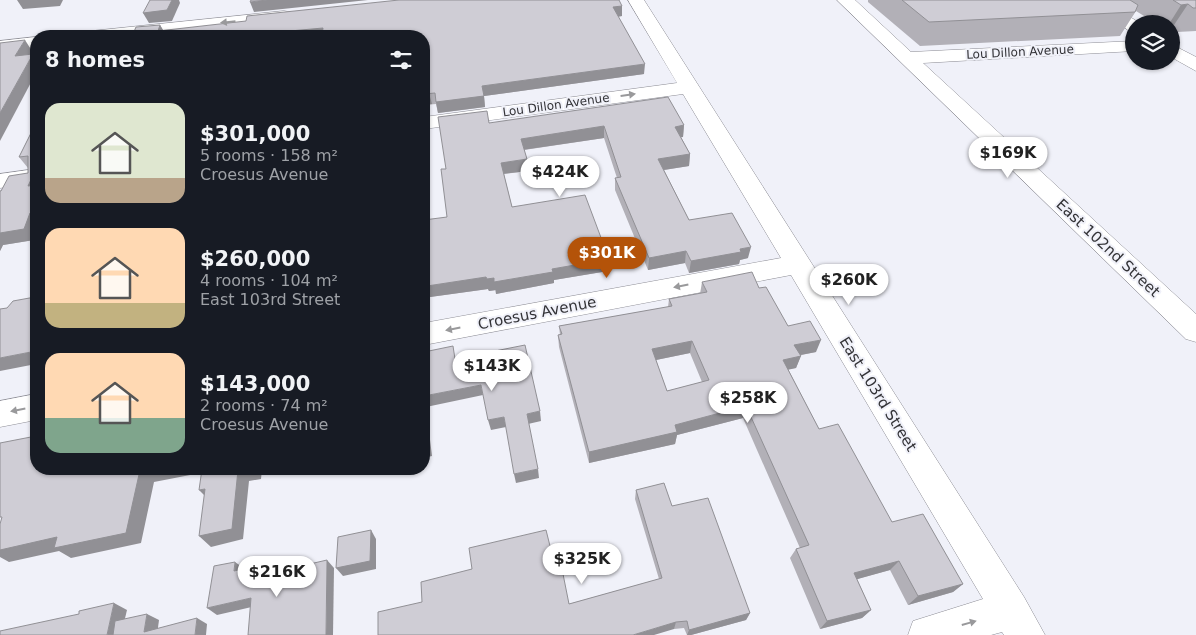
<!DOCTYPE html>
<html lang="en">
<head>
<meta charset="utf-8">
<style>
	body { margin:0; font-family:"DejaVu Sans",sans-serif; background:#242831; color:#f1f3f6; height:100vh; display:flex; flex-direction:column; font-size:19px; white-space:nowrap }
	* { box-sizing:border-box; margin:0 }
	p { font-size:16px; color:#9ea1a6 }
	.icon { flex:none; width:28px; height:28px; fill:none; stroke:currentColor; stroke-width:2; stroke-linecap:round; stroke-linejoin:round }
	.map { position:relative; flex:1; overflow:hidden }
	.drawer { position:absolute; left:30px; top:30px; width:400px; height:445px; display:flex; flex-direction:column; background:#171b24; border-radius:20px; box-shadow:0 1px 4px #0004 }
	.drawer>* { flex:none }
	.fabs { position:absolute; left:1125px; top:15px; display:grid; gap:10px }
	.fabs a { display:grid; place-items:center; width:55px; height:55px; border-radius:50%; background:#171b24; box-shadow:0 1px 4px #0004; font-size:25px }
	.price { position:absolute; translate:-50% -42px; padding:0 11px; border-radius:18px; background:#fff; color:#222; font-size:16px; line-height:32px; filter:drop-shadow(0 1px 2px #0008) }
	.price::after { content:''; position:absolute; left:50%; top:30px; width:15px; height:11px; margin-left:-8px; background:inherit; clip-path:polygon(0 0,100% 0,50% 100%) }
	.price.on { background:#b45309; color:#fff }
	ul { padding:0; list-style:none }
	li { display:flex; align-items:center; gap:15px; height:125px; padding:0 15px }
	li span { display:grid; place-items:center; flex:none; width:140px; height:100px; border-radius:15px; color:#555 }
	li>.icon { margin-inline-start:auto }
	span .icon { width:60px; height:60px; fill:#fffc; stroke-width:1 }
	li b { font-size:21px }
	h2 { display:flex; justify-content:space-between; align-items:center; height:60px; padding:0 15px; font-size:21px }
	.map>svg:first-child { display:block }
</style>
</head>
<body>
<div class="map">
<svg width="1196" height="635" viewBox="0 0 1196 635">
	<rect width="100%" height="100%" fill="#f0f1f9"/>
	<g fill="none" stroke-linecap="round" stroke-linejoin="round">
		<g stroke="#8c8c94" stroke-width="1">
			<g id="minor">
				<path d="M628 0H644L1024 597 1045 635H1004L1002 632 991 635H908L913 621 983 599 791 275 424 345V323L781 258 683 94 424 129V117L677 83Z"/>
				<path d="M837 0H855L911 52 1134 41V51L923 63 1196 314V342L1186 339Z"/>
				<path d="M1085 0H1104L1141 24H1134V31L1128 30Z"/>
				<path d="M284 11 290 12 292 16 290 20 139 36H82L85 32 91 31Z"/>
				<path d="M36 37V47L0 51V41Z"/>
				<path d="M1171 44 1196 57V71L1171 57Z"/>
				<path d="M36 169V183L0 188V174Z"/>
				<path d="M36 394V420L0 427V401Z"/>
			</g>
		</g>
		<use href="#minor" fill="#fff" fill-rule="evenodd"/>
	</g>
	<g fill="#b2b0b7" fill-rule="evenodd">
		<path d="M868 0H1196V31L1177 32 1172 28 1171 24H1157L1136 11 1120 36 920 46 868 2Z"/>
		<path d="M622 6V16L618 17 644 74 484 96 485 107 438 113 436 104 424 105V36L133 34 160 25 163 30Z"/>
		<path d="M36 123 34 240 3 245 0 251V191L28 173V168L19 157Z"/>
		<path d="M489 123 684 125 683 137H681L690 154 689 166 664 170 689 220 748 258 740 260 739 264 689 273 685 263 648 270 615 190V178H617L604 138 524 150 527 159 528 171 504 174 512 207 608 271 554 280V283L496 294V290L489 291 488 289 430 297 427 286 447 217 446 169Z"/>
		<path d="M702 282 759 288 788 326 816 352 801 355 796 368 788 369 819 429 892 522 963 584 953 592 908 605 890 570 857 579 871 610 862 618 820 629 790 558 796 549 800 548 743 418 677 435 675 444 589 463 559 347 558 335H560L559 326 668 307 669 299 700 294ZM690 353 702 382 667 391 656 360Z"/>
		<path d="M636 490 672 506 750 613 746 620 691 635H687L684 628 674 629 422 602 472 569 550 546 569 604 659 579 635 499Z"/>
	</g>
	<g fill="#919095">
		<path d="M17 0H63L60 6 23 9Z"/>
		<path d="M172 0H179L180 3 172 21 149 23 143 13Z"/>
		<path d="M267 0H368L254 12 250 2Z"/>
		<path d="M1188 4 1172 28H1171V24H1169L1181 5Z"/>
		<path d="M622 6V16L613 17V7Z"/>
		<path d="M160 25 166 35 158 31Z"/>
		<path d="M323 28 325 36H278L279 32Z"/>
		<path d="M25 40 32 51 22 66 15 56Z"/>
		<path d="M33 54 36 58V73L0 141V113Z"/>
		<path d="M645 64 644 74 484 96 485 107 438 113 436 102 482 86Z"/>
		<path d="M429 93 432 104 424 105V94Z"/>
		<path d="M684 125 683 137 674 138 675 127Z"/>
		<path d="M604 126V138L522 150 521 139Z"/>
		<path d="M690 154 689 166 657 171 658 159Z"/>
		<path d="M527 159 528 171 502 174 501 163Z"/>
		<path d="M36 169V196L28 186Z"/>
		<path d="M36 212V234L34 240 3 245 0 251V233L30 213Z"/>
		<path d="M751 247 748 258 740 260 739 264 689 273 691 261 740 249Z"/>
		<path d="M686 251 685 263 648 270 649 258Z"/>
		<path d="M609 259 608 271 554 280V283L496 294 494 282 552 269Z"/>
		<path d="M486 277 494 278 496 290 489 291 488 289 430 297 427 286Z"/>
		<path d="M821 340 816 352 790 357 794 345Z"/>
		<path d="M692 341 690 353 651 361 652 349Z"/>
		<path d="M36 351V364L0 371V358Z"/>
		<path d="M801 356 796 368 778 372 783 360Z"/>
		<path d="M481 385 483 395 426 407 432 456 424 458V396Z"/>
		<path d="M746 406 743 418 677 435 675 444 589 463V452L675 425Z"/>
		<path d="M540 411 541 421 528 424 527 414Z"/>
		<path d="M504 417 506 427 491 430 488 420Z"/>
		<path d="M149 469H215L216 470 154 482 141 543 71 558 59 551 9 562 0 557V550L140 470Z"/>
		<path d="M244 469H262L261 479 249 481 243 539 211 547 199 536 238 470Z"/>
		<path d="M538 469 539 478 516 483 514 474Z"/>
		<path d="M205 489 210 501 199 490Z"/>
		<path d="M371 530 376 539V569L343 576 336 568Z"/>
		<path d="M327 560 334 568 333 635H326Z"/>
		<path d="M899 561 890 570 847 582 854 573Z"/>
		<path d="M235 562 245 569 234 571Z"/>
		<path d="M247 568 256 576 254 586 245 579Z"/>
		<path d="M963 584 953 592 908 605 918 596Z"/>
		<path d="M251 598 260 605 217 615 207 608Z"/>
		<path d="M114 603 127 610 121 635H107Z"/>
		<path d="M871 610 862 618 820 629 827 621Z"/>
		<path d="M750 613 746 620 691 635H687L689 630Z"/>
		<path d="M147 614 159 620 157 635 144 632Z"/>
		<path d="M197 618 207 624 206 635H195Z"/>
		<path d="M676 622 674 629 654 635H633Z"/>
	</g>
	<g fill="#cfcdd5" stroke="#919095" fill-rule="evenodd">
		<path d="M150 0H172L167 10 143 13Z"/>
		<path d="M251 0H267L250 2Z"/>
		<path d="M399 0H619L622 6 613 7 645 64 482 86 484 96 436 102 435 93 424 94V36H322L323 28 279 32 278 36H115L133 34 136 27 160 25 158 31 246 21 247 16Z"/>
		<path d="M902 0H1130L1138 5 1135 12 929 22Z"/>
		<path d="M1173 0H1196V8H1193L1188 4 1181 5Z"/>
		<path d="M25 40 15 56 33 54 0 113V43Z"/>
		<path d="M668 97 684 125 675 127 690 154 658 159 689 220 732 213 751 247 740 249 741 252 691 261 686 251 649 258 615 178 621 177 604 126 521 139 527 159 501 163 512 207 585 195 609 259 552 269 553 272 494 282V278L487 279 486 277 427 286 424 246V220L447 217 441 169H446L438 117 487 111 489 123Z"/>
		<path d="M36 123V169L28 186 36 185V212L30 213 24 229 0 233V191H1L9 176 28 173V156L19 157Z"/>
		<path d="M752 272 759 288 766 287 788 326 810 321 821 340 794 345 801 356 783 360 819 429 838 424 892 522 923 514 963 584 918 596 899 561 854 573 871 610 827 621 796 549 809 545 746 406 675 425 677 432 589 452 558 335 562 334 559 326 672 306 669 299 707 292 702 282ZM692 341 709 380 667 391 652 349Z"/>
		<path d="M36 294V351L0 358V309L7 308 13 301 35 297Z"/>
		<path d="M525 345 540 411 527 414 538 469 514 474 504 417 488 420 481 385 424 396V352L453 346 455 359Z"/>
		<path d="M424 412 428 446 424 447Z"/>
		<path d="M36 436V469H149L140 470 126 533 54 548 57 537 0 550V524L2 517H0V443Z"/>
		<path d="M202 469H244L238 470 232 529 199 536 205 489 199 490Z"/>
		<path d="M664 483 672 506 708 498 750 613 689 630 687 621 676 622 633 635H378V612L422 602 421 582 472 569 469 548 546 530 550 546 557 544 569 604 662 578 636 490Z"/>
		<path d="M371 530 370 561 336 568 338 537Z"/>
		<path d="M327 560 326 635H248L251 598 207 608 214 566 235 562 234 571 247 568 245 579Z"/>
		<path d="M114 603 107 635H0V631L79 614V611Z"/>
		<path d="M147 614 144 632 197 618 195 635H113L115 621Z"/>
	</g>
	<defs><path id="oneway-solid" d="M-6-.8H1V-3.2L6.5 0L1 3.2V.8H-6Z" transform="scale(1.25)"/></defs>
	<g fill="#99999b">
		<use href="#oneway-solid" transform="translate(228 22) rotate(174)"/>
		<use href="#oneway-solid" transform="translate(628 95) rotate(-8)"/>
		<use href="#oneway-solid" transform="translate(681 286) rotate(169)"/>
		<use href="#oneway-solid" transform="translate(453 329) rotate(169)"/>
		<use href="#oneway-solid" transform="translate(18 410) rotate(169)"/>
		<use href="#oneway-solid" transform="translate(969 623) rotate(-16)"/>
	</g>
	<g text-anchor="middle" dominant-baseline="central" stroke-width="4" stroke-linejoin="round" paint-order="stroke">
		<g font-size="12" fill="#333337" stroke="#f0f1f9">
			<text transform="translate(1020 52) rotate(-3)">Lou Dillon Avenue</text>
			<text transform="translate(556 105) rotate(-8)">Lou Dillon Avenue</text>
		</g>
		<g font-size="15" fill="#333337" stroke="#f0f1f9">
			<text transform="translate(1108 248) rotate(43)">East 102nd Street</text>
			<text transform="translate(537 313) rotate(-11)">Croesus Avenue</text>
			<text transform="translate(878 394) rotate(58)">East 103rd Street</text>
		</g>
	</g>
</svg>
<div class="fabs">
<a><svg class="icon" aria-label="layers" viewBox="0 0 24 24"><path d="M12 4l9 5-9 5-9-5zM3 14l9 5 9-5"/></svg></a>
</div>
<b class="price" style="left:1008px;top:179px">$169K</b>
<b class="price" style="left:560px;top:198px">$424K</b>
<b class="price on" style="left:607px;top:279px">$301K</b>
<b class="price" style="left:849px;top:306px">$260K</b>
<b class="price" style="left:492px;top:392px">$143K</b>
<b class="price" style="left:748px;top:424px">$258K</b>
<b class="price" style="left:582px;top:585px">$325K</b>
<b class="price" style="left:277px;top:598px">$216K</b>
<section class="drawer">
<h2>8 homes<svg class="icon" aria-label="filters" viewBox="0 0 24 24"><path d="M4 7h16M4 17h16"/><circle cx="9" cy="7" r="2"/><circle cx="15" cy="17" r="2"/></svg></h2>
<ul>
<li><span style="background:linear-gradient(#dfe7d0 75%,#b9a48a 0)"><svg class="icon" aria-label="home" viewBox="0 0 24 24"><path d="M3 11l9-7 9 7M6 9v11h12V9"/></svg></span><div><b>$301,000</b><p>5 rooms · 158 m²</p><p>Croesus Avenue</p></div></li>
<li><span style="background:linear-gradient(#ffd9b3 75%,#c2b280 0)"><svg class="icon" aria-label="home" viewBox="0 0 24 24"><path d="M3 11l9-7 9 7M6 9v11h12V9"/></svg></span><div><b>$260,000</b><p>4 rooms · 104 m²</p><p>East 103rd Street</p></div></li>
<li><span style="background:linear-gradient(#ffd9b3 65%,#7fa58c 0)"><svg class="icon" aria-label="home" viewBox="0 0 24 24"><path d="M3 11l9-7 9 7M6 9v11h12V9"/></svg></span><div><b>$143,000</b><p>2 rooms · 74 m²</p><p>Croesus Avenue</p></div></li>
</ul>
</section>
</div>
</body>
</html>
